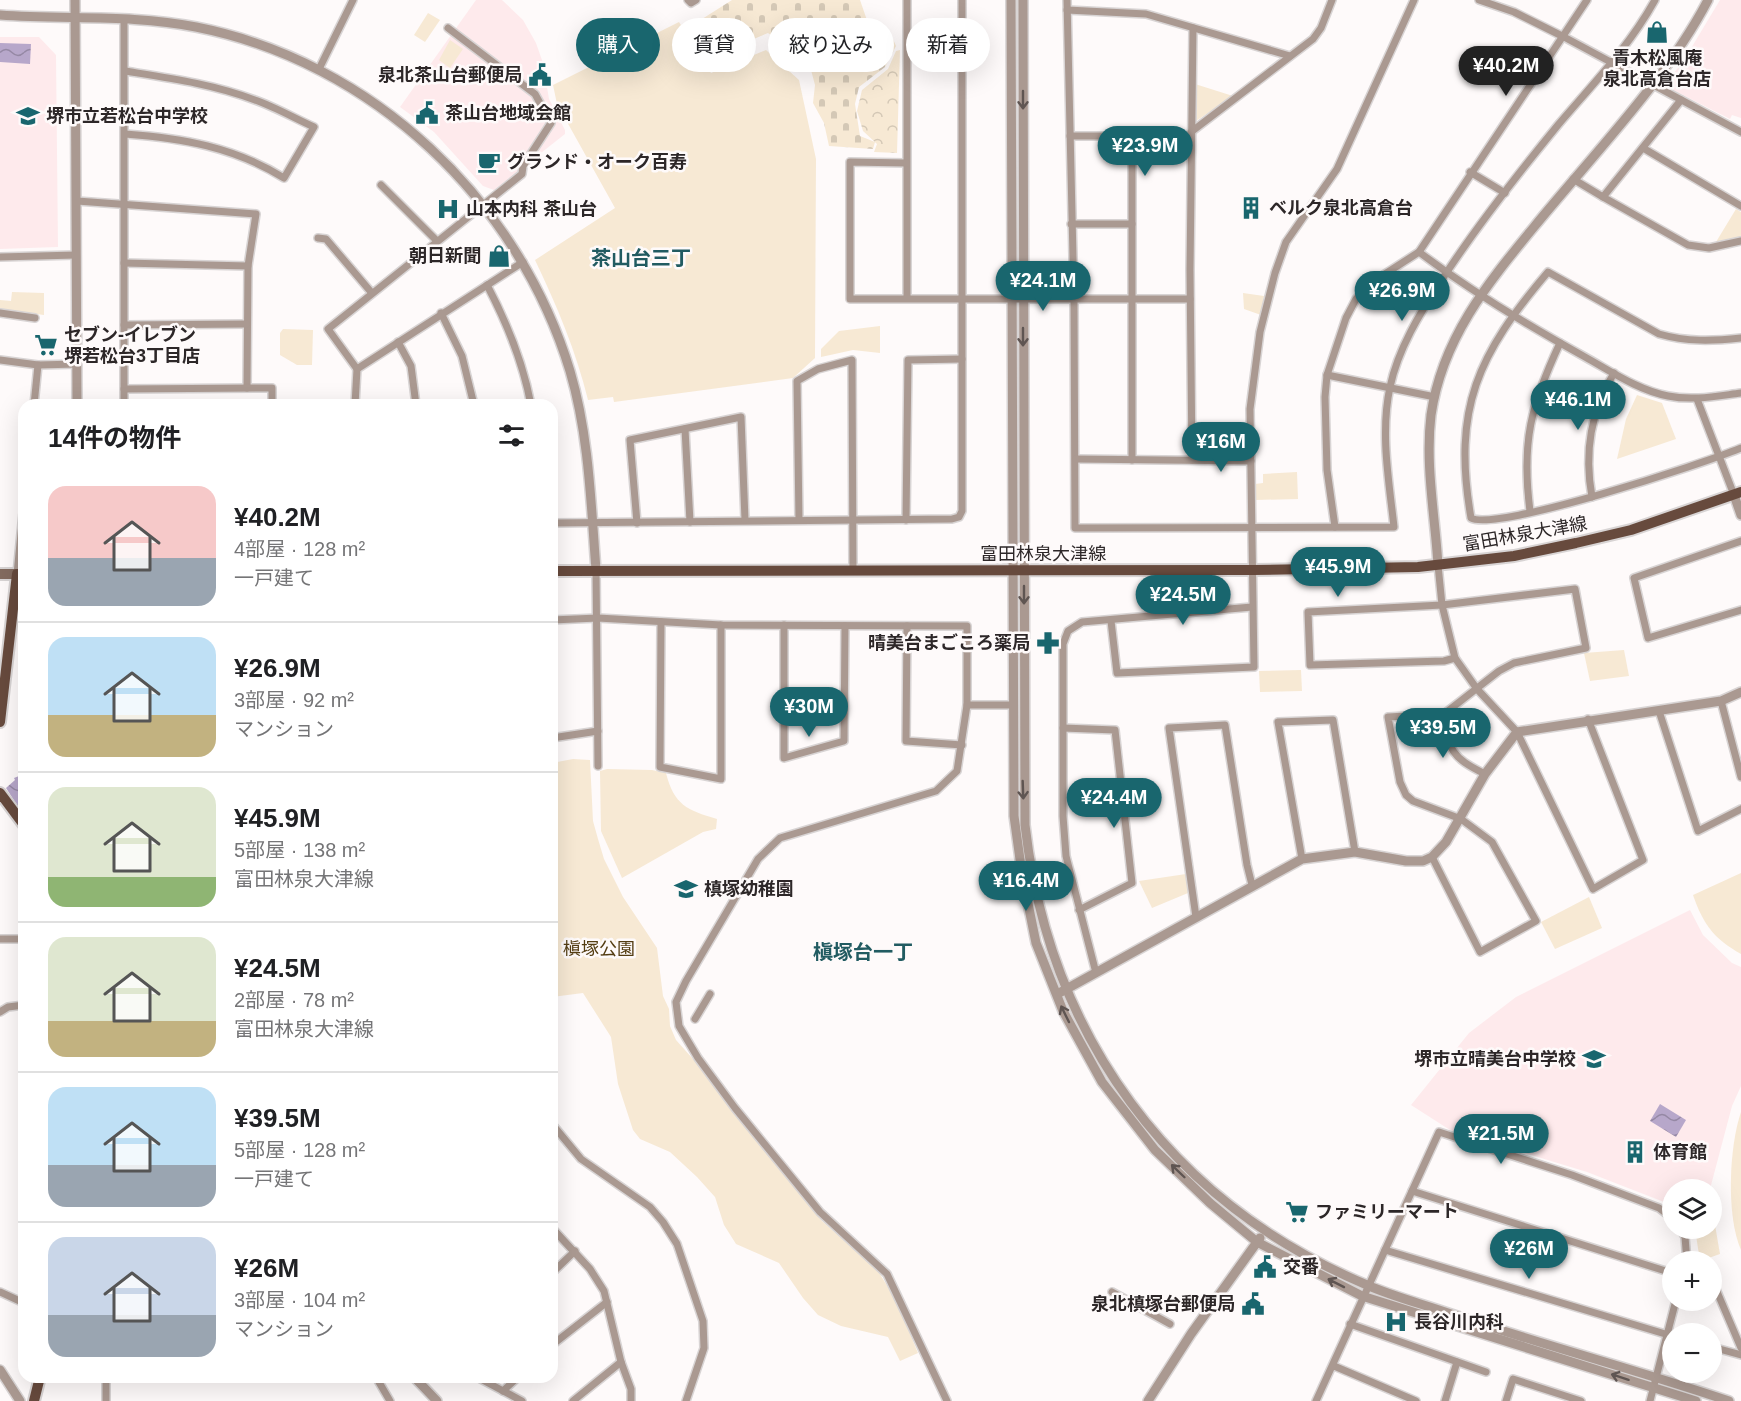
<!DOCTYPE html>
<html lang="ja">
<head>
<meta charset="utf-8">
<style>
	body { margin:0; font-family:Helvetica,"Noto Sans JP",sans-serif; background:#f2f2f2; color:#202124; height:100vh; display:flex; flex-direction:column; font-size:22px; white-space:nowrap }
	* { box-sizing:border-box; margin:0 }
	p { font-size:20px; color:#757577 }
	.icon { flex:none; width:33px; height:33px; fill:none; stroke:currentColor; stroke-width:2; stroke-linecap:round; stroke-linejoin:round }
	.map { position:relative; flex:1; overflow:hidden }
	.drawer { position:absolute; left:18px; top:399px; width:540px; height:984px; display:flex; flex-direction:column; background:#fff; border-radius:18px; box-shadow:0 6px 24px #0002 }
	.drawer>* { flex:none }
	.guide { position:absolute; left:576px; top:18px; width:570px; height:54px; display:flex; gap:12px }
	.tools { position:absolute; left:1662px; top:1179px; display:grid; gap:12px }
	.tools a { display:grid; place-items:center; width:60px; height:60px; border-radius:50%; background:#fff; box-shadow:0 6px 24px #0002; font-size:30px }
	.price { position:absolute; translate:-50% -51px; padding:0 14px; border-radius:21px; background:#19666e; color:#fff; font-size:20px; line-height:39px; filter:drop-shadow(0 2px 3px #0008) }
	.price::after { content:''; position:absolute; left:50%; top:36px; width:18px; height:14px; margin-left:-9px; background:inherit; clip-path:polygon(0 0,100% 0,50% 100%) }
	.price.current { background:#222; color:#fff }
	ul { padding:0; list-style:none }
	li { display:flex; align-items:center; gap:18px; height:150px; padding:0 30px }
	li+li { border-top:2px solid #e0e0e0 }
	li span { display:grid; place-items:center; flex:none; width:168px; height:120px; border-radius:18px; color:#555 }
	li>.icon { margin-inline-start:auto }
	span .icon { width:72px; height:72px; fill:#fffc; stroke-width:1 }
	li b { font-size:26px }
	h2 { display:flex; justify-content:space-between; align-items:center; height:72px; padding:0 30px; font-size:26px }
	.chip { padding:0 21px; border-radius:27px; background:#fff; box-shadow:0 6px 24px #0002; font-size:21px; line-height:54px }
	.chip.current { background:#19666e; color:#fff }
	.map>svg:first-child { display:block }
</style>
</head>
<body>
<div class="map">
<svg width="1741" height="1401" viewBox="0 0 1741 1401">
	<defs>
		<pattern id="forest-crowns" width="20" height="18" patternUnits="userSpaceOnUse" patternTransform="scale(1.5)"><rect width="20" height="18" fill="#f7e9d4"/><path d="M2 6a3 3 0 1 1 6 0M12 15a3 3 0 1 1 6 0" fill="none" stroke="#d4c8b6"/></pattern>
		<pattern id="cemetery-stones" width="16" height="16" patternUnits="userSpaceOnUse" patternTransform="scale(1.5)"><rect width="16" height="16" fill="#f7e9d4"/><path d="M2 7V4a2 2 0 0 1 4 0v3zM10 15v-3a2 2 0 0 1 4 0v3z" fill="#d4c8b6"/></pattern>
		<pattern id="water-waves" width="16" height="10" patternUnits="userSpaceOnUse" patternTransform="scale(1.5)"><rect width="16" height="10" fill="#b7a7ca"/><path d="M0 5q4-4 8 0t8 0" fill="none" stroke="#9588a4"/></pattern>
	</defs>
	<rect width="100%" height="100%" fill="#fefafa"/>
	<g fill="#feeaec">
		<path d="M476 0H502L523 20 536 43 543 63 549 99 565 130V134L494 190 483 186 434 132 400 107Z"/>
		<path d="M1720 0H1741V118L1732 115 1730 119 1671 89 1667 82 1684 60Z"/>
		<path d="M0 37H39L56 55 58 247 0 249Z"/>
		<path d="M1690 910 1703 935 1732 963 1741 967V1086L1732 1106 1710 1189 1672 1190V1205L1664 1202 1587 1172 1450 1130 1411 1105 1469 1033 1516 997Z"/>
	</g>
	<path fill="url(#forest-crowns)" d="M900 50 897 153 874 152 877 144 863 131 857 111 862 90 888 69 896 51Z"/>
	<path fill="url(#cemetery-stones)" d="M732 0H860L870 29 893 39 896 46 885 67 859 87 855 104 860 136 875 142 873 149 829 146 824 123 813 103 815 85 811 70 791 50 768 33 744 43 742 51C714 62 705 51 691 26Z"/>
	<g fill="#f7e9d4">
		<path d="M428 13 440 20 425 42 414 35Z"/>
		<path d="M679 22 711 73 766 50 799 80 816 159 815 358 793 378 614 402 613 397 588 400C576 351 557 306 535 260L615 208 557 104 553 85Z"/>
		<path d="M450 40 463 49 450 68 439 60Z"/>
		<path d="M1195 84 1233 96 1196 121Z"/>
		<path d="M1101 141H1123L1127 145V155L1101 156Z"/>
		<path d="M1736 209 1741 212V237L1716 242Z"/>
		<path d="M12 292 44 293V315L0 309V300L11 301Z"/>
		<path d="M1243 293 1264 296 1261 315 1244 309Z"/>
		<path d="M880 326V353L853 350 821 357V349L839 331Z"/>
		<path d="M283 329 313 330 312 365H297L280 355V333Z"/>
		<path d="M1637 395 1662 403 1676 439 1617 459 1626 419Z"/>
		<path d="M1297 472 1298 499 1256 500 1255 484 1263 483V474Z"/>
		<path d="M1624 650 1629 676 1590 681 1584 653Z"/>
		<path d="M1301 670 1302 691 1260 692 1259 671Z"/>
		<path d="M573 759 590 760 593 821 598 839 604 859 623 897 657 948 663 996 669 1009 670 1026 676 1040 710 1078 822 1221 878 1271 896 1300 918 1353 900 1361 888 1337 841 1326 818 1315 803 1298 779 1263 736 1244 724 1225 715 1197 697 1177 670 1152 640 1139 633 1130 618 1084 611 1037 583 993 552 997V763Z"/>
		<path d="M607 769 652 770 666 773C674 805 687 810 717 819L716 829 703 832 622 878 601 831 600 771Z"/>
		<path d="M1741 873V954C1714 939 1703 924 1693 895Z"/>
		<path d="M1186 874 1188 893 1152 908 1139 881Z"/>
		<path d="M1589 897 1602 928 1555 949 1541 922Z"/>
		<path d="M1741 1112V1250C1726 1216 1729 1147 1741 1112Z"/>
		<path d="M1712 1225H1715L1720 1254 1700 1261 1695 1229 1712 1228Z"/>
	</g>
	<g fill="url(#water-waves)">
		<path d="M0 43 31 44 30 64 0 62Z"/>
		<path d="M24 774V816L6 788 15 780 14 778Z"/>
		<path d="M1660 1104 1686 1120 1676 1137 1650 1121Z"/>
	</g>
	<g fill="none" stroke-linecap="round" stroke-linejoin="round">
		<g stroke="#d8d4d4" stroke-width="10">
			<g id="minor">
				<path d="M688 0 691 3 696 0"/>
				<path d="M907 0V298"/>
				<path d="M1067 0 1074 300 1075 528 1394 527C1389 481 1380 433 1390 387 1398 349 1420 313 1441 281 1476 227 1517 175 1558 125 1592 85 1629 47 1655 0"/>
				<path d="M1479 0 1514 12 1564 37 1741 132"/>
				<path d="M1067 10 1146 14 1290 56"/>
				<path d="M908 52H961"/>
				<path d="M319 69 353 0"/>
				<path d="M1681 100 1603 197 1688 245 1709 248 1741 241"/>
				<path d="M1191 132 1313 39 1321 28 1332 0"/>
				<path d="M125 134C182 138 234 147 284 178L314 127C294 118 275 107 255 100 213 84 169 78 125 71"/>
				<path d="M1070 136H1132V460"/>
				<path d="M1643 148 1741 206"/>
				<path d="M906 163 850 162V299H1190"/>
				<path d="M1470 172 1505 193"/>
				<path d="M1573 179 1603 197"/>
				<path d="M381 185 437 241"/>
				<path d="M77 201 256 214 248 266 247 388"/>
				<path d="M1071 224H1132"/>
				<path d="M318 238 326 239 371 292"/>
				<path d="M1419 252C1472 292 1527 325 1585 357 1612 372 1638 390 1668 396 1693 401 1717 396 1741 393"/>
				<path d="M0 257 76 255"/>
				<path d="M124 263 248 266"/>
				<path d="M487 285C507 323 523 362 531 405"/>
				<path d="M0 313 35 318"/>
				<path d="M441 313 462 356 474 405"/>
				<path d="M124 325 246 324"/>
				<path d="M1741 338C1713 341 1687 342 1659 334L1548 272C1478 354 1452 408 1471 518 1497 532 1705 463 1741 448"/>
				<path d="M398 342 411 366 416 405"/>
				<path d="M0 360 38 365 77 364"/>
				<path d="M357 369 328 329 522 174 523 166 551 123 535 94 448 28"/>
				<path d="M1327 375 1435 397"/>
				<path d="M124 389 272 388V405"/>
				<path d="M1697 399 1734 495"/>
				<path d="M34 405 38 365"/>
				<path d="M124 405V19"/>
				<path d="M355 405 357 369 523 262"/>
				<path d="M685 429 690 522"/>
				<path d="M1076 459 1251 461"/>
				<path d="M1192 460 1190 270 1193 28"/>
				<path d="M1592 497C1584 453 1590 412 1614 373"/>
				<path d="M1530 511C1521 442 1531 405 1560 343"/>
				<path d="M799 520 797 381 818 369 852 360 853 570"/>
				<path d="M906 520 908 360 962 359"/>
				<path d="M552 523 952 519 959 517 962 511V0"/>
				<path d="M637 523 630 440 741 417 745 520"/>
				<path d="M1335 527 1327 470 1325 397 1327 375 1346 318 1356 299 1374 281 1419 252 1587 0"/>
				<path d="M1741 541 1634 578 1648 638 1741 610"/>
				<path d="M1438 565 1442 605 1455 658 1477 689 1517 732 1593 889 1643 860 1588 719"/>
				<path d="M596 570 598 766"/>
				<path d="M17 574 24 503"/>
				<path d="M552 620 598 618 721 625 967 626V705L957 771 936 791 780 838 758 859 686 981 676 1002 679 1026 698 1058 735 1108 820 1212 887 1274 947 1401"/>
				<path d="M1111 621 1117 673 1254 667 1250 409 1260 332 1275 273 1286 242 1337 169 1414 0"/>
				<path d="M661 622 660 767 721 779V625"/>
				<path d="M784 625V758L844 741 845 626"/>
				<path d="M907 626 906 741 962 745"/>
				<path d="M1721 701 1741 777"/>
				<path d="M967 705H1013"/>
				<path d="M1659 711 1698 831 1741 809"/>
				<path d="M1444 714C1449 751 1451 757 1485 774"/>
				<path d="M1063 728 1115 730 1132 883 1079 910"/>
				<path d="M552 738 598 731"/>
				<path d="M1432 857 1480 952 1536 921 1492 842 1461 819 1413 801 1406 795 1400 782 1388 717 1444 714 1499 671 1514 663 1586 648 1575 589 1442 605 1308 612 1310 665 1444 661 1455 658"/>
				<path d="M1302 859 1278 722 1333 720 1355 852"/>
				<path d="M1196 917 1169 728 1225 725 1247 865 1252 885"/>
				<path d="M0 939H24"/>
				<path d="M1096 973 1066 856 1063 816V644L1068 631 1082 622 1252 607"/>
				<path d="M0 1012 8 1007 24 1005"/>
				<path d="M695 1019 710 994"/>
				<path d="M552 1124 581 1159 650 1207 663 1222 677 1244 703 1321 704 1348 686 1401"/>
				<path d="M1412 1191 1672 1273"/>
				<path d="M552 1228 590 1269 604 1291 621 1362 631 1389V1401"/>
				<path d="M1680 1228 1685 1237 1687 1262"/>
				<path d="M1385 1250 1672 1336"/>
				<path d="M552 1273 575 1251"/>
				<path d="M1712 1286 1715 1287 1741 1348"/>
				<path d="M0 1292 24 1303"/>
				<path d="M1112 1292 1170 1324"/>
				<path d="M1350 1324 1486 1372"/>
				<path d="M552 1345 607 1302"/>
				<path d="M1712 1347 1741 1355"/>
				<path d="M1334 1366 1416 1401"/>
				<path d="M376 1377 390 1401"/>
				<path d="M477 1377 522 1401"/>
				<path d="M503 1391 518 1377"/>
				<path d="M106 1401V1377"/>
				<path d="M573 1401 621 1362"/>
				<path d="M1316 1401 1439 1132 1572 1175 1659 1208 1672 1218"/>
				<path d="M1445 1401 1457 1362"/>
				<path d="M1506 1401 1513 1379 1581 1401"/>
				<path d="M1650 1401 1676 1300"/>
			</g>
		</g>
		<g stroke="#d8d4d4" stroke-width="12">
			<g id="tertiary">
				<path d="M75 0 77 405"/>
				<path d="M1011 0 1014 816 1022 874 1036 943 1063 1011 1102 1082 1155 1150 1210 1203 1257 1242 1362 1296 1696 1401"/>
				<path d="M1023 0 1025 825C1049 1035 1169 1202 1367 1285 1394 1297 1423 1304 1451 1314 1543 1345 1637 1370 1729 1401"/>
				<path d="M0 15C65 20 132 14 196 27 373 62 518 200 570 371 589 435 591 504 596 570"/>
				<path d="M1734 495 1741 515"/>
				<path d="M1438 565C1435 515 1425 465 1431 415 1442 339 1487 284 1534 227 1591 157 1667 79 1708 0"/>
				<path d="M1061 992 1302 859 1355 852 1406 861H1423L1432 857 1446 842 1485 774 1517 732 1721 701 1741 692"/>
				<path d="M0 1370 20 1401"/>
				<path d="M414 1377 437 1401"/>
				<path d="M1148 1401 1191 1334 1260 1238"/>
			</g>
		</g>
		<g stroke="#d8d4d4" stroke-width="14">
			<path id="secondary" d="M0 574H17"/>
		</g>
		<g stroke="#d8d4d4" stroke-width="14">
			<g id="primary">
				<path d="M552 571 1253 570 1418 567 1514 556 1576 543 1631 530 1741 492"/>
				<path d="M0 722 17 574H24"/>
				<path d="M0 793 24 825"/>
				<path d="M34 1401 40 1377"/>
			</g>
		</g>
		<use href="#minor" stroke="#aa9991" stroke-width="7"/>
		<use href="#tertiary" stroke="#aa9991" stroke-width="9"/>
		<use href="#secondary" stroke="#836b5f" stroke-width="10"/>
		<use href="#primary" stroke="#674a3d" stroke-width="10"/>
	</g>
	<defs><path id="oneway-shaft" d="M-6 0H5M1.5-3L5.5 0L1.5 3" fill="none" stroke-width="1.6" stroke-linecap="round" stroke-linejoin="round" transform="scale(1.5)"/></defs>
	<g stroke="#5f5552">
		<use href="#oneway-shaft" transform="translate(1023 100) rotate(90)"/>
		<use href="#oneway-shaft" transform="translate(1023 337) rotate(90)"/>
		<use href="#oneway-shaft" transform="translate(1024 595) rotate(90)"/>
		<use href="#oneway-shaft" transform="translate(1023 790) rotate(88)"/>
		<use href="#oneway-shaft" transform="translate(1065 1014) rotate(-116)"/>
		<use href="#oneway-shaft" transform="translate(1178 1171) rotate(-136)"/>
		<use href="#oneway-shaft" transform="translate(1336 1283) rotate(-153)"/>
		<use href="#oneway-shaft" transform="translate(1620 1377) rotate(-162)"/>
	</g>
	<defs>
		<g id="shop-bare" transform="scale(1.8)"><path d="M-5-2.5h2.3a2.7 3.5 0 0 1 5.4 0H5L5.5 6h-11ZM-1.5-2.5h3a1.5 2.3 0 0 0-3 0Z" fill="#19666e" stroke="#fefafa" stroke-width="2.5" paint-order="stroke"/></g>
		<g id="civic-bare" transform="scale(1.8)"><path d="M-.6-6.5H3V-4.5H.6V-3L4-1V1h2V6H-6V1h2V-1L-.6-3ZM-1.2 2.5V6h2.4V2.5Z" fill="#19666e" stroke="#fefafa" stroke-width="2.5" paint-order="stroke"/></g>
		<g id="school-bare" transform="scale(1.8)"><path d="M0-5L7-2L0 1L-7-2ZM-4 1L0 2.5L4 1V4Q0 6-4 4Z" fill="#19666e" stroke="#fefafa" stroke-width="2.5" paint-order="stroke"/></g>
		<g id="cafe-bare" transform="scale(1.8)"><path d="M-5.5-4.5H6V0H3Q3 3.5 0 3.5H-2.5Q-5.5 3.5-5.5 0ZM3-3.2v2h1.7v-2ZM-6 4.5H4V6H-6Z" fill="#19666e" stroke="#fefafa" stroke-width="2.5" paint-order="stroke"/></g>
		<g id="building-bare" transform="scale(1.8)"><path d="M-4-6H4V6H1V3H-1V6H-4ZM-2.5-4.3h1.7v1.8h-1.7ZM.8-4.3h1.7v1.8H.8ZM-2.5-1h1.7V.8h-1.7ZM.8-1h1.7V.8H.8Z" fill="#19666e" stroke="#fefafa" stroke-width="2.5" paint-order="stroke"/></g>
		<g id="hospital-bare" transform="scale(1.8)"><path d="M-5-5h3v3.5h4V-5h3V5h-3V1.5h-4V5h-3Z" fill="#19666e" stroke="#fefafa" stroke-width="2.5" paint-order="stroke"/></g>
		<g id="supermarket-bare" transform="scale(1.8)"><path d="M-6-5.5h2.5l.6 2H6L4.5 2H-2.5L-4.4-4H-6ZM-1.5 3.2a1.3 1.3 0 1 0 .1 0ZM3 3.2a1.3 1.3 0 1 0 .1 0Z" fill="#19666e" stroke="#fefafa" stroke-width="2.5" paint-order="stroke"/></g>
		<g id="pharmacy-bare" transform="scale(1.8)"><path d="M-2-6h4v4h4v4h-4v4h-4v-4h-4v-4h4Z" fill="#19666e" stroke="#fefafa" stroke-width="2.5" paint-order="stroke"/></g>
	</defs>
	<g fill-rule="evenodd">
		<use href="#shop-bare" x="1657" y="32"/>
		<use href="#civic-bare" x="540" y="75"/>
		<use href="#civic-bare" x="427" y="113"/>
		<use href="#school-bare" x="28" y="116"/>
		<use href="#cafe-bare" x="489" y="162"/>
		<use href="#building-bare" x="1251" y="208"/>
		<use href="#hospital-bare" x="448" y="209"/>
		<use href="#shop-bare" x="499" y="256"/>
		<use href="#supermarket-bare" x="46" y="345"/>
		<use href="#pharmacy-bare" x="1048" y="643"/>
		<use href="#school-bare" x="686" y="889"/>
		<use href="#school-bare" x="1594" y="1059"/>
		<use href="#building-bare" x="1635" y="1152"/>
		<use href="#supermarket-bare" x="1297" y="1212"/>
		<use href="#civic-bare" x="1265" y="1267"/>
		<use href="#civic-bare" x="1253" y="1304"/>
		<use href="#hospital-bare" x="1396" y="1322"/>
	</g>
	<g text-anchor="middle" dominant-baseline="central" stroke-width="5" stroke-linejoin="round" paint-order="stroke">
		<g font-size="18" font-weight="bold" fill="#2d2728" stroke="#fefafa" text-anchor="start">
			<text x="1657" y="58" text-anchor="middle">青木松風庵<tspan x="1657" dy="21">泉北高倉台店</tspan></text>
			<text x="522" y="75" text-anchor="end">泉北茶山台郵便局</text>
			<text x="445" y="113">茶山台地域会館</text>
			<text x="46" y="116">堺市立若松台中学校</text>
			<text x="507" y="162">グランド・オーク百寿</text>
			<text x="1269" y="208">ベルク泉北高倉台</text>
			<text x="466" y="209">山本内科 茶山台</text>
			<text x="481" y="256" text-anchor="end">朝日新聞</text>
			<text x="64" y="335">セブン-イレブン<tspan x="64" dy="21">堺若松台3丁目店</tspan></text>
			<text x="1030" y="643" text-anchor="end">晴美台まごころ薬局</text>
			<text x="704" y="889">槙塚幼稚園</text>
			<text x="1576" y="1059" text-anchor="end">堺市立晴美台中学校</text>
			<text x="1653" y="1152">体育館</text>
			<text x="1315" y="1212">ファミリーマート</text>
			<text x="1283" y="1267">交番</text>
			<text x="1235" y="1304" text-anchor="end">泉北槙塚台郵便局</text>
			<text x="1414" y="1322">長谷川内科</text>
		</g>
		<g font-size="18" fill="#2d2728" stroke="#fefafa">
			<text transform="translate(1525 534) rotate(-10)">富田林泉大津線</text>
			<text x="1043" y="554">富田林泉大津線</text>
		</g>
		<g font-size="18" fill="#543d12" stroke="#fefafa">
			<text x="599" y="949">槇塚公園</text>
		</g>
		<g font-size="20" font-weight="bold" fill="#215b61" stroke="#fefafa">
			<text x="641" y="258">茶山台三丁</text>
			<text x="863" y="952">槇塚台一丁</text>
		</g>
	</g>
</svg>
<div class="tools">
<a><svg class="icon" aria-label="layers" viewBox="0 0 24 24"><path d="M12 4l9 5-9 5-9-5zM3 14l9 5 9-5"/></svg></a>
<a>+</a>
<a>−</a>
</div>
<b class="price current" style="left:1506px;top:97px">¥40.2M</b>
<b class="price" style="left:1145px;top:177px">¥23.9M</b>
<b class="price" style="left:1043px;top:312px">¥24.1M</b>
<b class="price" style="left:1402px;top:322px">¥26.9M</b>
<b class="price" style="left:1578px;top:431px">¥46.1M</b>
<b class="price" style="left:1221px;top:473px">¥16M</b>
<b class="price" style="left:1338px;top:598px">¥45.9M</b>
<b class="price" style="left:1183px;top:626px">¥24.5M</b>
<b class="price" style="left:809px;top:738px">¥30M</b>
<b class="price" style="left:1443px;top:759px">¥39.5M</b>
<b class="price" style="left:1114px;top:829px">¥24.4M</b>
<b class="price" style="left:1026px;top:912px">¥16.4M</b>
<b class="price" style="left:1501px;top:1165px">¥21.5M</b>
<b class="price" style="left:1529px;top:1280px">¥26M</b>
<div class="guide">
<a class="chip current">購入</a>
<a class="chip">賃貸</a>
<a class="chip">絞り込み</a>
<a class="chip">新着</a>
</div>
<section class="drawer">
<h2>14件の物件<svg class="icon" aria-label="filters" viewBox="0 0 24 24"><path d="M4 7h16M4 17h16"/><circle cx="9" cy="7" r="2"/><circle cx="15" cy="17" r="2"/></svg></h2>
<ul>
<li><span style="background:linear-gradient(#f6c9c9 60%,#9aa5b1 0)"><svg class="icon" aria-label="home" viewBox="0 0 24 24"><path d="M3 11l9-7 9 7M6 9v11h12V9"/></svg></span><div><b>¥40.2M</b><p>4部屋 · 128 m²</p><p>一戸建て</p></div></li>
<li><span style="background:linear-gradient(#bfe0f5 65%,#c2b280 0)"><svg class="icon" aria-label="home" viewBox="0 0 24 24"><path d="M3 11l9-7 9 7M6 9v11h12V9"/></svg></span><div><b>¥26.9M</b><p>3部屋 · 92 m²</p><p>マンション</p></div></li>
<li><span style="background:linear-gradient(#dfe7d0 75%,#8fb573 0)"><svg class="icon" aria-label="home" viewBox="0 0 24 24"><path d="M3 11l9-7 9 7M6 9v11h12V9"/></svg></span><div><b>¥45.9M</b><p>5部屋 · 138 m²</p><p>富田林泉大津線</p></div></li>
<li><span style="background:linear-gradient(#dfe7d0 70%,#c2b280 0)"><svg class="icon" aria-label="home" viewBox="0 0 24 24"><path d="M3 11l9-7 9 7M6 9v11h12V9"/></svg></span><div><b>¥24.5M</b><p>2部屋 · 78 m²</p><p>富田林泉大津線</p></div></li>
<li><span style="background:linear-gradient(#bfe0f5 65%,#9aa5b1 0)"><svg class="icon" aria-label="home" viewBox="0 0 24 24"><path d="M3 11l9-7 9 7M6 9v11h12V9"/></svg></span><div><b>¥39.5M</b><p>5部屋 · 128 m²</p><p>一戸建て</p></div></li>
<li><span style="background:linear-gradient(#c9d6e8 65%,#9aa5b1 0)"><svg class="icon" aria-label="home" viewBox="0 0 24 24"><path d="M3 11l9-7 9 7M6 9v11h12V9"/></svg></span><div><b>¥26M</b><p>3部屋 · 104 m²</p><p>マンション</p></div></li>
</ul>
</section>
</div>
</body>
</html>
